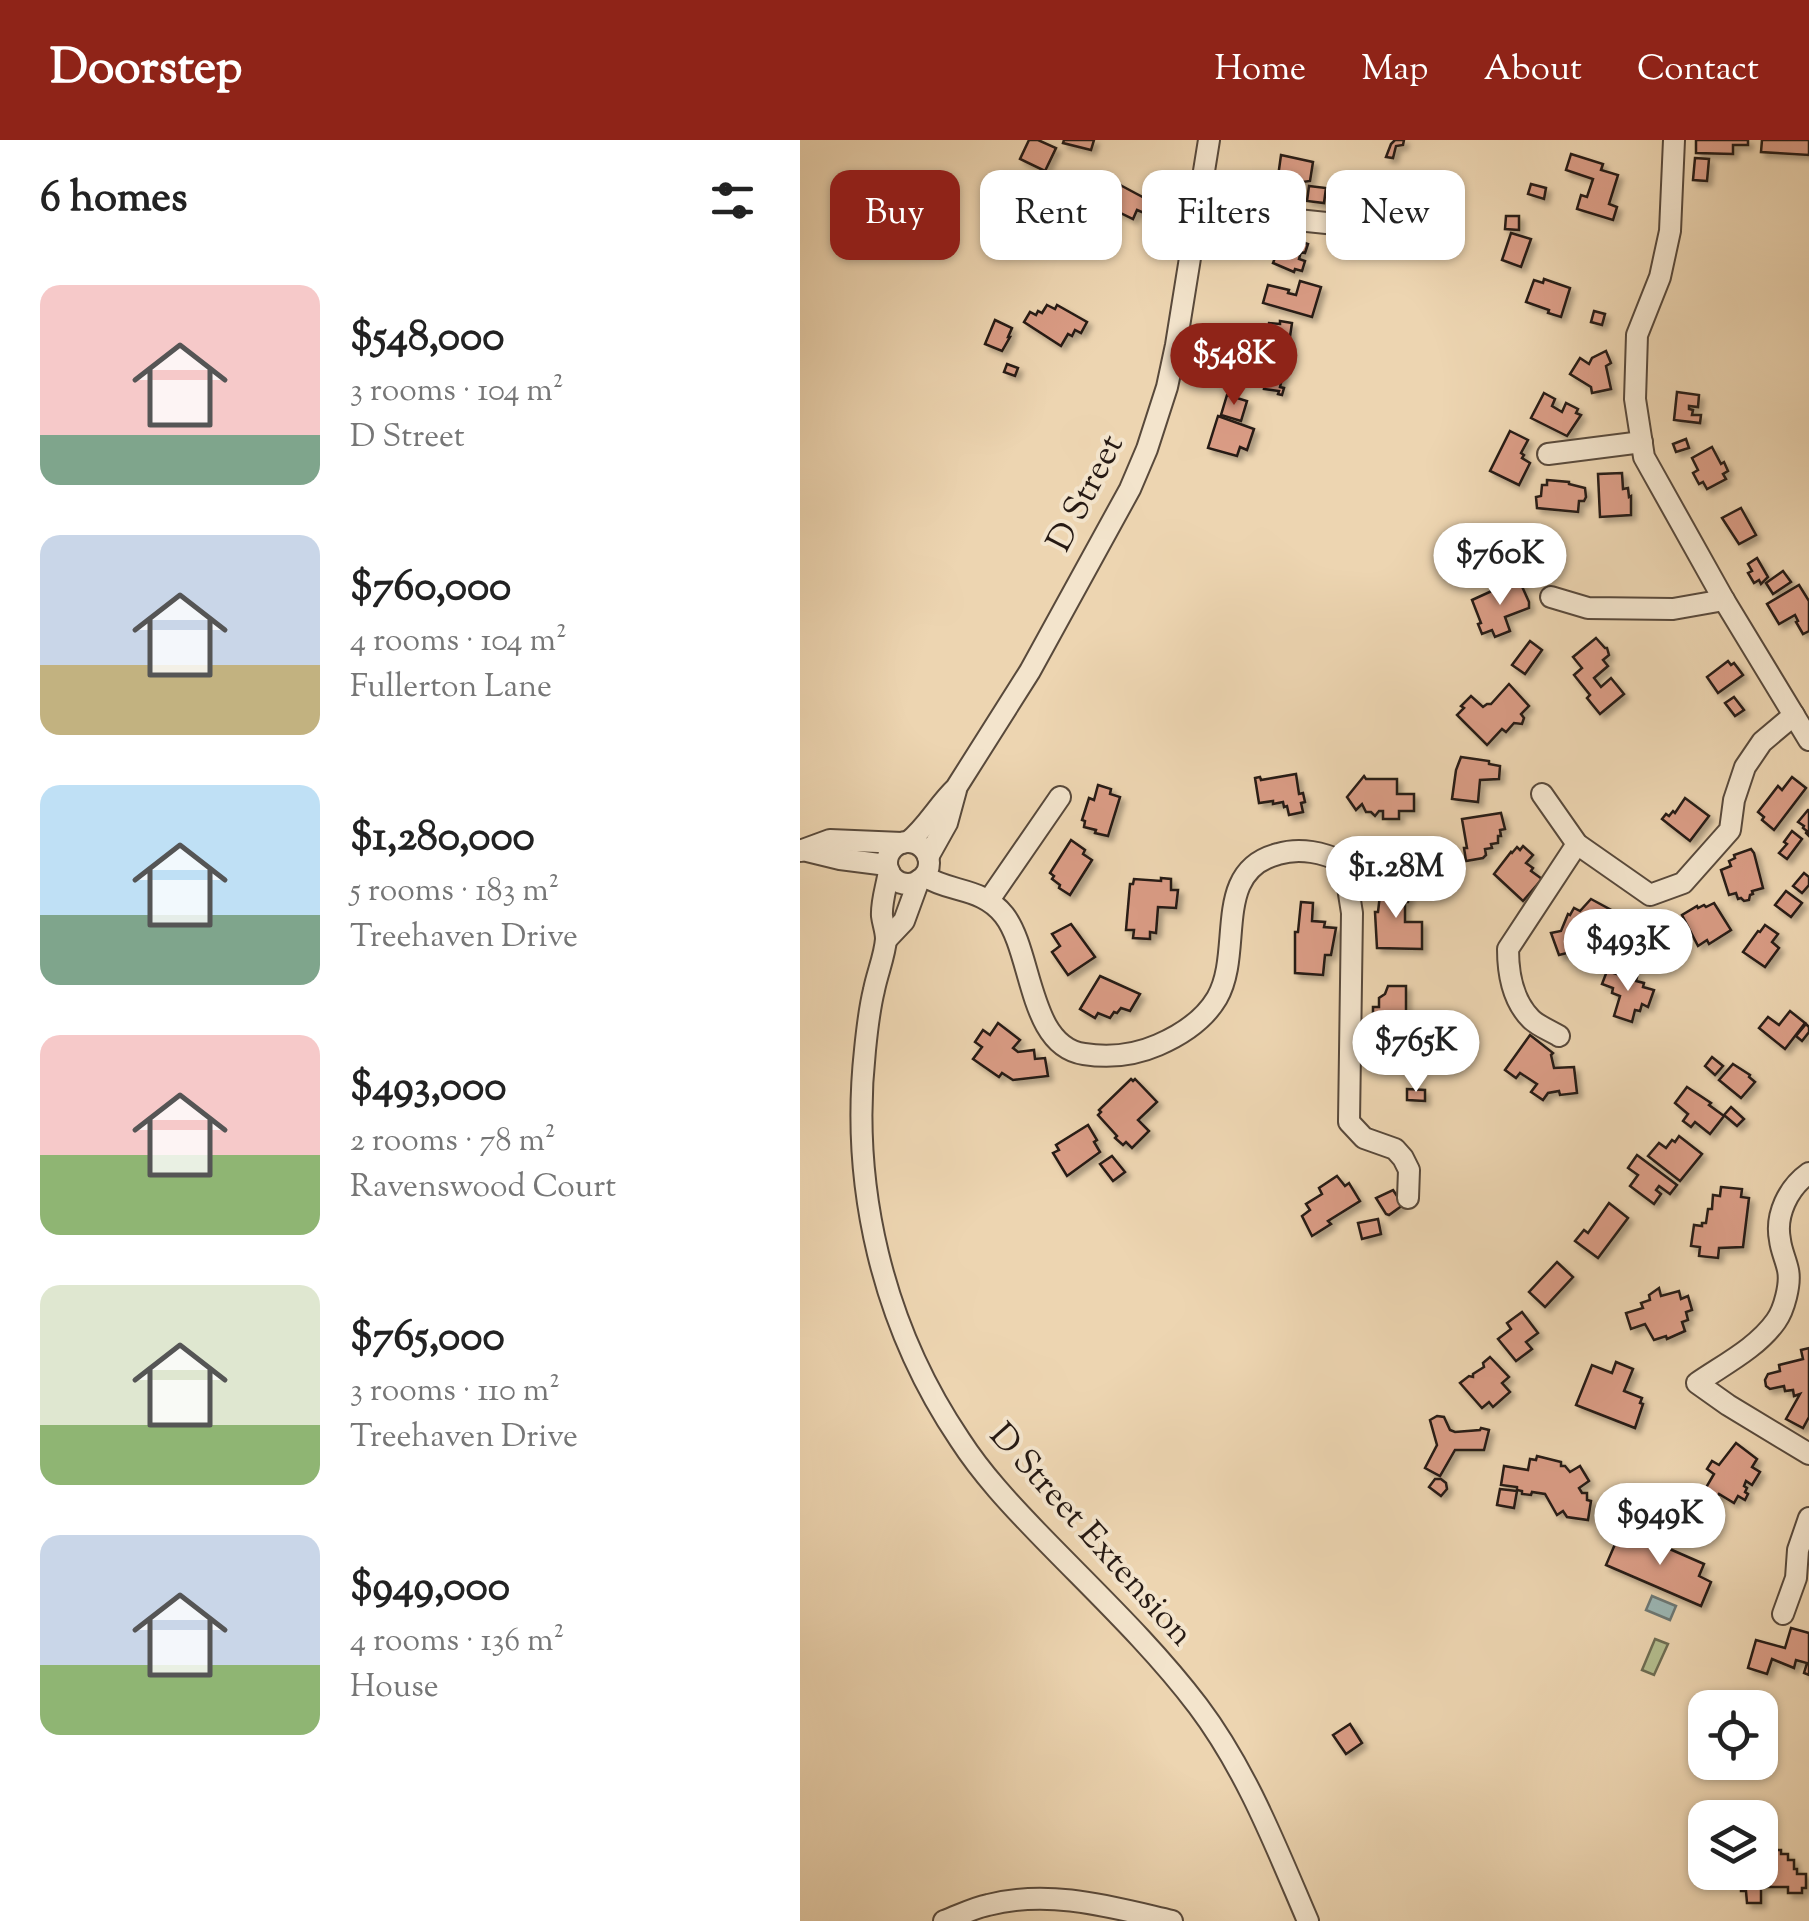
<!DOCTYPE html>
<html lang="en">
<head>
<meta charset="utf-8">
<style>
	body { margin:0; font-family:"Sorts Mill Goudy",serif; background:#f2f2f2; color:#222; height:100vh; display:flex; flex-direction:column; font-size:38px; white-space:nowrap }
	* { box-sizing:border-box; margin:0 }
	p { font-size:32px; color:#767676 }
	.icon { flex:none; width:55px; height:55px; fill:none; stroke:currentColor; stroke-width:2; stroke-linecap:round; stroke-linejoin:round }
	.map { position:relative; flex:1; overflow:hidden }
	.sheet { display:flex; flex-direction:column; background:#fff; width:800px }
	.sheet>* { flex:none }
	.hud { position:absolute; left:30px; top:30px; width:828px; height:90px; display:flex; gap:20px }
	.tools { position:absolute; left:888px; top:1550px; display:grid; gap:20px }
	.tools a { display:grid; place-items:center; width:90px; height:90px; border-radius:20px; background:#fff; box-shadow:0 2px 8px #0004; font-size:50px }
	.price { position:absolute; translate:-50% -85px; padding:0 22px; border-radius:35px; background:#fff; color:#222; font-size:32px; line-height:65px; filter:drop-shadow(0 2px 5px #0008) }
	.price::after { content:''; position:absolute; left:50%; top:60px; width:30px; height:22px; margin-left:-15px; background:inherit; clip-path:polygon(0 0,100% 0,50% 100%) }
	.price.active { background:#8f2418; color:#fff }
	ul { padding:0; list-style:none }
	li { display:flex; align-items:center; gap:30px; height:250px; padding:0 40px }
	li span { display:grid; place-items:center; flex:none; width:280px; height:200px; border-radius:20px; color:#555 }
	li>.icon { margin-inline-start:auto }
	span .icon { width:120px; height:120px; fill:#fffc; stroke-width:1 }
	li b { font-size:42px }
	h2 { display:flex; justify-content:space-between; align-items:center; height:120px; padding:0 40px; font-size:42px }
	.chip { padding:0 35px; border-radius:20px; background:#fff; box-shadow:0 2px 8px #0004; font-size:35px; line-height:90px }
	.chip.active { background:#8f2418; color:#fff }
	header { display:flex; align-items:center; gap:60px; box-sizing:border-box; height:140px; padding:0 50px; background:#8f2418; color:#fff }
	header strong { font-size:48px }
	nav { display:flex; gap:55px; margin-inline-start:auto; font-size:35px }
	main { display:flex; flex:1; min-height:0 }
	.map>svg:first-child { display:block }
</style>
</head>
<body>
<header>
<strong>Doorstep</strong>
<nav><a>Home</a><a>Map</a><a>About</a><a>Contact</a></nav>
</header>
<main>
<section class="sheet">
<h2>6 homes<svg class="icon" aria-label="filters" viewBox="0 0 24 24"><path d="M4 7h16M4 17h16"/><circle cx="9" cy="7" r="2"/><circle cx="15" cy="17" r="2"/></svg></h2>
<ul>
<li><span style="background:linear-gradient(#f6c9c9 75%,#7fa58c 0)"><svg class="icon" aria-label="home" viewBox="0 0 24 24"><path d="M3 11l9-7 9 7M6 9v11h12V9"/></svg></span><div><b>$548,000</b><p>3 rooms · 104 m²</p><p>D Street</p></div></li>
<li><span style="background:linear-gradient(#c9d6e8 65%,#c2b280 0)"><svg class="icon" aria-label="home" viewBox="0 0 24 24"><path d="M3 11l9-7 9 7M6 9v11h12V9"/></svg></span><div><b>$760,000</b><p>4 rooms · 104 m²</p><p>Fullerton Lane</p></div></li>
<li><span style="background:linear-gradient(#bfe0f5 65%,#7fa58c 0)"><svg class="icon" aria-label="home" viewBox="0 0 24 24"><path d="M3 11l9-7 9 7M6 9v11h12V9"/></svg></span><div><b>$1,280,000</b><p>5 rooms · 183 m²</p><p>Treehaven Drive</p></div></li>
<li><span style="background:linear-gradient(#f6c9c9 60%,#8fb573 0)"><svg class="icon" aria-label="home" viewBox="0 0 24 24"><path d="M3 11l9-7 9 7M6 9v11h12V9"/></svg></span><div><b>$493,000</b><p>2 rooms · 78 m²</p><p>Ravenswood Court</p></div></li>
<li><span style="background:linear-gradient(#dfe7d0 70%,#8fb573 0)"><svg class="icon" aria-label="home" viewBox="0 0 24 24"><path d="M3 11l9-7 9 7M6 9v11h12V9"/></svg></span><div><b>$765,000</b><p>3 rooms · 110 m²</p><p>Treehaven Drive</p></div></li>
<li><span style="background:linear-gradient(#c9d6e8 65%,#8fb573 0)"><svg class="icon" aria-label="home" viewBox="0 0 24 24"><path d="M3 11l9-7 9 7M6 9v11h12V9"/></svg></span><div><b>$949,000</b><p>4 rooms · 136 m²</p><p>House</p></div></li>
</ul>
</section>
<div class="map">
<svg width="1009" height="1781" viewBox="0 0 1009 1781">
	<defs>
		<filter id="shadow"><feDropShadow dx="4.5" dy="4.5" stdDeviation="2.5" flood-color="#0004"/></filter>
	</defs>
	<rect width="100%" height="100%" fill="#edd5b1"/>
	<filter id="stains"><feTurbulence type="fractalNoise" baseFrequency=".002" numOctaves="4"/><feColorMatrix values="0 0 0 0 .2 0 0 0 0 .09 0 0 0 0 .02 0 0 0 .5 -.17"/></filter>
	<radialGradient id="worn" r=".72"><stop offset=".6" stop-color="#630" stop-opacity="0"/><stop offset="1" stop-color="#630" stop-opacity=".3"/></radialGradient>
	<path fill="#b4be8f" stroke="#6d6c52" stroke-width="2.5" d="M855 1499 868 1504 854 1535 842 1530Z"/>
	<path fill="#9bb7b5" stroke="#6c7875" stroke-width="2.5" d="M852 1456 876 1466 870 1480 846 1470Z"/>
	<g fill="#da9c85" stroke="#261a14" stroke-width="2.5" filter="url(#shadow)">
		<path d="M229 0H238L256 8 245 31 220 19Z"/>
		<path d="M264 0H294L291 10 263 3Z"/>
		<path d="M604 0 603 5 596 6 593 18 586 17 591 4 595 0Z"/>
		<path d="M896 0H948V5H933V14L896 13Z"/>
		<path d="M962 0H1009V15L961 12Z"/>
		<path d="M771 14 803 24 801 30 818 35 809 64 817 67 813 80 777 69 781 55 787 57 793 39 766 30Z"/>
		<path d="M481 15 513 22 510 41 502 42 501 49 477 44Z"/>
		<path d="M895 18 909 19 907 41 893 40Z"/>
		<path d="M424 33 447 36 446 53 438 52 437 59 420 57Z"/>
		<path d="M307 38 350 61 344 73 337 70 333 79 296 61Z"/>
		<path d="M731 44 746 48 744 59 728 54Z"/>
		<path d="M509 46 526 48 524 63 507 61Z"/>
		<path d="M706 76H719V90L705 89Z"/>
		<path d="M447 80 470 85 465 105 443 95Z"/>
		<path d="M711 93 731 99 721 127 702 120Z"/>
		<path d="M493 99 508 104 505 113 501 112 499 119 505 121 502 131 495 129 494 132 473 123 476 115 487 118Z"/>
		<path d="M744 139 770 148 761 177 748 173 749 170 726 162 734 140 743 143Z"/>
		<path d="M500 141 521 147 512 177 463 163 468 145 489 150 488 153 496 155Z"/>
		<path d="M247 165 255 169 257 165 287 182 281 193 275 190 272 196 268 194 261 206 224 182 230 172 236 175 238 171 242 173Z"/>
		<path d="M794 171 805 174 802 185 791 182Z"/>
		<path d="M195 180 212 188 208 197H210L202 211 185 204Z"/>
		<path d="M480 181 492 183 488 210 477 208V205L471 204 469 214 456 212 458 187 468 189 469 183 480 184Z"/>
		<path d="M806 211 811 223 806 226 811 249 792 253 791 247 770 234 780 218 789 224 792 218Z"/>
		<path d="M207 224 218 228 215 236 204 232Z"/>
		<path d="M468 231 483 235 480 247 484 248 482 255 478 254 479 251 464 249 465 244 462 243 463 237 467 238Z"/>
		<path d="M877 252 899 255 898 267 889 266V269L893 270 892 275H901L900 283 874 280Z"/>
		<path d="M744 253 755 259 752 266 762 272 766 263 778 269 776 273 781 275 767 296 731 278Z"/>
		<path d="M427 255 447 261 441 281 421 275Z"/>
		<path d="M418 276 454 289 447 310 440 307 437 316 408 308Z"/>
		<path d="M710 291 728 300 721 313 724 315 722 318 730 323 719 345 690 331Z"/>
		<path d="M886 299 889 308 876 312 873 304Z"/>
		<path d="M912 307 921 324 924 322 928 331 923 334 926 339 907 349 903 342 899 344 893 333 898 330 892 318Z"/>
		<path d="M822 333 823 349 828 348 829 357 831 356V375L800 377 798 334Z"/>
		<path d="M747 340 769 342V344L785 348 786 357 784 361H779L778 372 737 368 736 357 741 356 742 345H747Z"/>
		<path d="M941 368 956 395 939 404 922 378Z"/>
		<path d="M957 418 968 437 961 444 959 440 954 443 948 433 952 431 948 424Z"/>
		<path d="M983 431 991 442 973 454 966 443Z"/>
		<path d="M720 442 729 462V468L705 477 710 491 695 497 692 490 682 494 678 484 681 483 672 460 707 444 708 447Z"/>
		<path d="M999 445 1009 461V491L1003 494 996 482 998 481 995 475 979 484 967 464Z"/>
		<path d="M796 498 805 508H807L809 515 803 520 808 526 794 538 801 547 811 538 824 554 800 574 787 558 790 555 774 535 782 528 773 517Z"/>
		<path d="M730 501 742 510 725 534 712 525Z"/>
		<path d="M928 521 931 525 934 523 943 535 918 553 907 537Z"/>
		<path d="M709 544 729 566 721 574 724 578 722 584 714 583 706 592 702 589 687 605 657 575 664 568 661 566 671 556 683 567 687 564H691Z"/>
		<path d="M934 557 944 570 935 576 925 563Z"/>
		<path d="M661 617 689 621V624L700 626 699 639 680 640 678 662 652 659 656 630Z"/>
		<path d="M496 634 499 654 503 653 505 662 501 663 503 672 489 675 487 666 484 667 483 662 473 664V661L459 663 455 638 460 637 461 640Z"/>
		<path d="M564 636 566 639H597V654H614V671H599V679H583V671H579L575 676 571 672H566L562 664 556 670 547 657Z"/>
		<path d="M992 637 1006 648 974 690 962 680 964 677 958 672 978 646 982 650Z"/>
		<path d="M298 645 311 649 310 654 320 657 308 696 295 693 296 690 284 687 285 681 282 680 289 658 294 660Z"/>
		<path d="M885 658 909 676 890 701 862 679 866 674 869 676 873 671 875 673Z"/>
		<path d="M1008 670H1009V696L1006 693 1007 691 1003 688 1004 686 998 682Z"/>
		<path d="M701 673 705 689 700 690 701 696H698V703L691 704 692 708 685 709 686 715 683 718 666 721 664 708H667L662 679Z"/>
		<path d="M992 691 1002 699 987 719 979 713 987 704 984 702Z"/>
		<path d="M271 700 285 710 283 714 292 720 270 755 259 748 260 745 252 739 254 736 250 733Z"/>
		<path d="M723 706 733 715 726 723 733 728 731 731 742 739 723 761 694 734 711 712 712 713 717 707 720 710Z"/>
		<path d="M951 709 954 713 963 748 952 751 953 754 950 755 949 760 944 761 941 758 938 759 936 753 929 755 921 730 931 726 929 721 935 718 934 715Z"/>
		<path d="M1004 733 1009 737V745L1002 753 993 746Z"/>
		<path d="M361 738 371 739V750H378L376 768 358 767 356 793 350 792V799L333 798 334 790H326L330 744H333L334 739 361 741Z"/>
		<path d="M597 744H605V754H609L608 762H605V782H622V809L577 808 575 772H578L581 746H597Z"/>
		<path d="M986 751 1002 763 991 777 975 765Z"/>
		<path d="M791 759 813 771 797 795 795 794 783 809 759 815 751 793 761 791 768 774 770 775 774 768 780 771Z"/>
		<path d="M501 762 513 763 512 781 525 782 524 787 536 788 531 815H525L523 835 495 833V792H498Z"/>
		<path d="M914 763 931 790 909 804 907 800 898 806 882 775 897 766 898 768 904 765 906 767Z"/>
		<path d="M271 784 295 817 268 835 252 812 260 806 252 794Z"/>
		<path d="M965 785 978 794 972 802 979 808 965 827 943 812 958 791 960 792Z"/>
		<path d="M807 831 823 836 824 833 837 837 836 841 844 843 843 847 854 850 848 867 842 864 840 871 835 870 832 882 814 876 820 856 812 853 813 848 802 844Z"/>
		<path d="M300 836 340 854 330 871 321 868 317 873 314 872 310 878 298 873 295 878 280 869Z"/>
		<path d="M588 846H606V889H610L611 927H579L578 892H573V867H579V858L585 854Z"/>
		<path d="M990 871 1005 883 985 909 959 888 968 877 979 885Z"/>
		<path d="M198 883 220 900 213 908 218 912 234 910 235 919 245 918 248 936 213 940 202 933 199 937 173 919 182 907 175 902 183 890 190 895Z"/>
		<path d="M1006 884 1009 887V892L1002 901 996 896Z"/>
		<path d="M730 895 753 913 751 915 754 928 774 927 777 953 760 955 759 951 748 953 743 960 731 952 737 944 720 933 716 938 705 930Z"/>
		<path d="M912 917 923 926 915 935 905 926Z"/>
		<path d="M933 924 950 935 949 937 955 942 941 958 919 940Z"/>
		<path d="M331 939 333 941 335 939 357 962 338 980 349 991 332 1008 326 1002 323 1005 315 998 317 996 298 975 301 972 299 970Z"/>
		<path d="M887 947 911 963 909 965 924 976 910 994 895 982 891 987 883 981 888 974 875 963Z"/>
		<path d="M607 949 625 950V961L607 960Z"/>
		<path d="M931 967 944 979 937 986 924 975Z"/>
		<path d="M288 985 297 1000 294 1002 300 1012 267 1036 253 1013 259 1010 256 1005Z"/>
		<path d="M879 996 902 1014 880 1041 848 1016 859 1003 866 1008 872 1000 875 1002Z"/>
		<path d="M837 1015 877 1045 870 1054 859 1046 856 1050 861 1054 854 1064 830 1046 838 1035 828 1028Z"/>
		<path d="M312 1016 325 1032 313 1041 300 1024Z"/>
		<path d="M537 1036 545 1046 549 1043 560 1061 528 1081 531 1084 512 1096 502 1076 510 1070 506 1064 522 1054 519 1048Z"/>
		<path d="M921 1047 942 1049 941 1057 949 1058 943 1107 919 1108 918 1118 899 1116 900 1107 891 1106 894 1085 902 1086V1083H906L908 1069H912L913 1055 920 1056Z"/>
		<path d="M593 1050 603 1065 589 1075 586 1074 576 1058Z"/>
		<path d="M809 1063 828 1078 798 1118 775 1101 784 1090 788 1093Z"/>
		<path d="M578 1079 581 1094 562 1099 558 1083Z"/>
		<path d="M757 1122 773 1137 745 1167 729 1152Z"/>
		<path d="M859 1148 861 1156 879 1151 881 1159 888 1156 892 1170 886 1172 888 1180 882 1182 885 1191 867 1199 866 1196 854 1200 845 1184 831 1189 826 1173 843 1168 841 1163 850 1160 849 1155Z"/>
		<path d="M722 1172 738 1193 726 1202 732 1209 716 1221 698 1199 711 1189 707 1183Z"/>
		<path d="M1009 1208V1277L1003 1288 986 1279 1000 1254 994 1256 993 1250 985 1251 984 1246 970 1249 966 1246 965 1240 968 1234 980 1231 979 1225 1003 1219 1001 1210Z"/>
		<path d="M690 1217 709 1237 702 1243 710 1252 693 1267 689 1262 682 1268 660 1243 669 1236 673 1237V1234L684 1227 683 1223Z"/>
		<path d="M816 1222 833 1229 824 1251 842 1258 840 1263 843 1264 835 1288 776 1265 792 1225 812 1233Z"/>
		<path d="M637 1276 644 1277 650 1290 655 1292 680 1290 681 1288 689 1290 684 1310H655L640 1336 625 1328 637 1305 630 1280Z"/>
		<path d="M936 1303 957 1319 952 1327 960 1332 952 1345 946 1341 944 1346 947 1348 945 1352 948 1354 945 1360 938 1356 934 1363 919 1354 916 1359 904 1351 914 1334 907 1329 912 1321 919 1325Z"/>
		<path d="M737 1316 761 1322V1326H765L770 1332 780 1326 789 1341 779 1348 782 1353H787V1360L791 1361 788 1380 767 1377 763 1371 757 1375 745 1354 732 1352 731 1355 722 1354V1351L717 1350V1347L701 1345 704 1326 728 1330 730 1319 736 1320Z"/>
		<path d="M635 1339H641L646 1343 647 1349 641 1356 629 1347Z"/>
		<path d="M700 1349 717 1351 714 1368 697 1365Z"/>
		<path d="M819 1395 837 1403 840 1396 904 1424 899 1436 911 1442 901 1466 806 1425Z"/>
		<path d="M991 1488 1009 1493V1535L1004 1533 1007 1523 996 1520 994 1528 972 1519 967 1534 948 1528 956 1500 985 1508Z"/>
		<path d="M550 1584 562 1603 546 1614 533 1595Z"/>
		<path d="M969 1710H981V1714H988V1720H994V1729H997V1734H1006V1748H1002V1753H988V1747H961V1763H947L946 1751H941V1739H944V1732H960V1713H969Z"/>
	</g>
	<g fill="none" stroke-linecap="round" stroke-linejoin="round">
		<g stroke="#58493b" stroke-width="24">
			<g id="minor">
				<path d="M874 0 870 91 860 137 837 195 835 259 844 317 924 460 1009 600"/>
				<path d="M400 59 478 78 652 96"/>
				<path d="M748 314 842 302"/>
				<path d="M751 457 788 468 873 469 924 460"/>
				<path d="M742 654 777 704 850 755 883 743 930 690 934 660 945 627 962 602 994 575"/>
				<path d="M108 702C127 687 138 665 156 648L230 531 330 349 347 309 367 247 376 205 409 0"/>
				<circle cx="108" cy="723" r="21"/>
				<path d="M3 710 40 719 87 725"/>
				<path d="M0 711 30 700 102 703"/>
				<path d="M128 717 147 683 156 650"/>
				<path d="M89 731C87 745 81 762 82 776 83 784 86 791 86 799 85 815 77 834 74 850 69 870 67 890 65 910 50 1047 83 1186 160 1300 182 1334 210 1364 238 1393 292 1449 351 1504 398 1566 447 1631 476 1707 508 1781"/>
				<path d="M124 736C151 753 182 747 204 775 233 812 228 906 284 914 309 918 335 915 358 905 381 895 404 880 417 858 444 811 411 731 478 714 501 707 523 713 544 722L552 773 549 982 564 998 595 1009 603 1018 609 1030 608 1058"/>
				<path d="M189 760 260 657"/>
				<path d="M86 800 104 781 119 740"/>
				<path d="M759 896C751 891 738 886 731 879 713 861 708 833 708 809L777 704"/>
				<path d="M1009 1033C988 1048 975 1075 980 1100 981 1110 986 1120 988 1130 991 1144 984 1170 976 1181 957 1208 923 1225 897 1243L928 1265 1009 1314"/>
				<path d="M983 1474 996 1438 998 1410 1009 1378"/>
				<path d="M144 1781C158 1776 173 1768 188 1765 250 1749 311 1767 372 1781"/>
			</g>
		</g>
		<use href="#minor" stroke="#f3e4cc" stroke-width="20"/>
	</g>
	<g text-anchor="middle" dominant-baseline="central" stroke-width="8" stroke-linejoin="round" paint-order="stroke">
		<g font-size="35" fill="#261a14" stroke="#f3e4cc">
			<text transform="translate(287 354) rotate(-63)">D Street</text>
			<text transform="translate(290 1396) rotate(48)">D Street Extension</text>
		</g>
	</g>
	<rect width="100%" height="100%" filter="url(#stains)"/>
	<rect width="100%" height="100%" fill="url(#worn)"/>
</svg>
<div class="tools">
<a><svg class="icon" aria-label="locate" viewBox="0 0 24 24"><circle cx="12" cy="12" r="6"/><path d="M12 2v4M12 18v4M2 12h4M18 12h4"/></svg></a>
<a><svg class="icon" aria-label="layers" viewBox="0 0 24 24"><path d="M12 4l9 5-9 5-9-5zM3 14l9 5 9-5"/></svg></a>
</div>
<b class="price active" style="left:434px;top:268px">$548K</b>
<b class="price" style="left:700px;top:468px">$760K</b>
<b class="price" style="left:596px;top:781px">$1.28M</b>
<b class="price" style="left:828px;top:854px">$493K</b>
<b class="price" style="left:616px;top:955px">$765K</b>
<b class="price" style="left:860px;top:1428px">$949K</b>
<div class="hud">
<a class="chip active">Buy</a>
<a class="chip">Rent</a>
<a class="chip">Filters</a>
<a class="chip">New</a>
</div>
</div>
</main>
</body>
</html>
